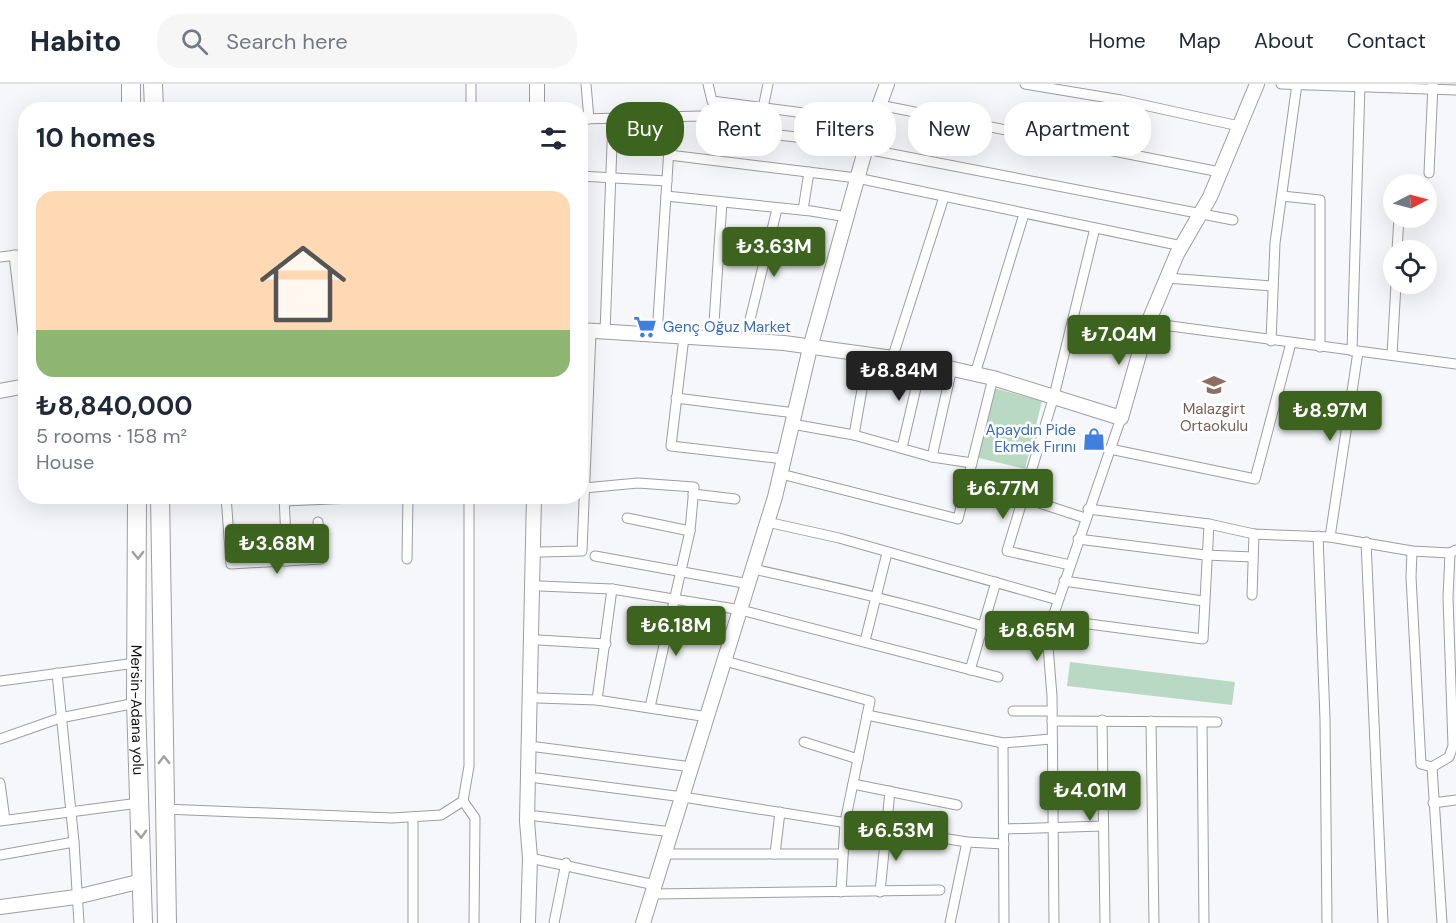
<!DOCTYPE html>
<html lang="en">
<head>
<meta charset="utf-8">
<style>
	body { margin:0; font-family:"DM Sans",sans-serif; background:#f6f6f7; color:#1f2937; height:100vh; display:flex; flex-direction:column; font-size:22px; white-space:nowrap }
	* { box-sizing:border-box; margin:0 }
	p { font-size:20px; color:#747a83 }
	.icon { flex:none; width:33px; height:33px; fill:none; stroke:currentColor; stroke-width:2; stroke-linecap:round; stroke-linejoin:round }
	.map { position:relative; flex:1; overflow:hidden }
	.sheet { position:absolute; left:18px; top:18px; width:570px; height:402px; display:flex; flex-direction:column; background:#fff; border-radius:24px; box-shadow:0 6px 24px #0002 }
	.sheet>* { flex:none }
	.top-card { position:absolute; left:606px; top:18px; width:570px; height:54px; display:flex; gap:12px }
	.needle { width:39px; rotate:84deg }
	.controls { position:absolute; left:1383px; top:90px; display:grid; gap:12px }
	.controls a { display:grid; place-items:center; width:54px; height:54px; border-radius:50%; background:#fff; box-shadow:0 6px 24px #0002; font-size:30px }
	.price { position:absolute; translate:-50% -51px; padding:0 14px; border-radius:6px; background:#3d641f; color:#fff; font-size:20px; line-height:39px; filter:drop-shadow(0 2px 3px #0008) }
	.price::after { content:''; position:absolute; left:50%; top:36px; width:18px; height:14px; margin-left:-9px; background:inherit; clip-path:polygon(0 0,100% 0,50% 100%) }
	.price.on { background:#222; color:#fff }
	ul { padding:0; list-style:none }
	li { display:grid; align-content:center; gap:12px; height:318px; padding:0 18px }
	li span { display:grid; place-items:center; height:186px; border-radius:18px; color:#555 }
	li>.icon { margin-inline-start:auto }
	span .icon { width:108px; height:108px; fill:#fffc; stroke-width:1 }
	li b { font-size:26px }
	h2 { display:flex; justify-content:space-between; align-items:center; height:72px; padding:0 18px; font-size:26px }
	.tag { padding:0 21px; border-radius:24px; background:#fff; box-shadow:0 6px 24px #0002; font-size:21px; line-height:54px }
	.tag.on { background:#3d641f; color:#fff }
	header { display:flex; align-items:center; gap:36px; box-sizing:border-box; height:84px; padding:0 30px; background:#fff; border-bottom:2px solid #e0e1e3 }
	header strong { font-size:28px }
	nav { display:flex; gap:33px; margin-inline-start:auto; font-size:21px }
	.search { width:420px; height:54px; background:#f6f6f7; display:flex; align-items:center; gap:15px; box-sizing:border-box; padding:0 21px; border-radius:24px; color:#747a83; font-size:22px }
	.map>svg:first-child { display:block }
</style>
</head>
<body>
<header>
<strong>Habito</strong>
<div class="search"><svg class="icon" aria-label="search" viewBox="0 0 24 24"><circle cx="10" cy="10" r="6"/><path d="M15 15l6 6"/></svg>Search here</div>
<nav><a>Home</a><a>Map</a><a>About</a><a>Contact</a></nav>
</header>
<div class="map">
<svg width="1456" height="839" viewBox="0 0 1456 839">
	<rect width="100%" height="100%" fill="#f6f7fa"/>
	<g fill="#b9d9c4">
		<path d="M994 304 1042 317 1025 385 975 373Z"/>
		<path d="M1070 578 1235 598 1232 621 1067 602Z"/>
	</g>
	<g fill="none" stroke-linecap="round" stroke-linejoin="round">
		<g stroke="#9d9ea0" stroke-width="11">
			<g id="street">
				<path d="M586 0 589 35"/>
				<path d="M708 0 712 17 873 38"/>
				<path d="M1025 0 1121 16 1239 42"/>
				<path d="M1281 0 1456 6"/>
				<path d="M879 21 1220 88"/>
				<path d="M763 24 768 0"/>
				<path d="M471 26V0"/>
				<path d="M580 35 702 32 708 43 867 61"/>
				<path d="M866 65 1233 136"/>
				<path d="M669 71 857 94 1182 162"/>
				<path d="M1429 89 1433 0"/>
				<path d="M580 92 667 97"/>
				<path d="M666 112 811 127 847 133"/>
				<path d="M1282 112 1320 116V263"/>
				<path d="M803 126 809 88"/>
				<path d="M1397 166 1399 134"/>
				<path d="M14 171 26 274"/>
				<path d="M0 173 26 170"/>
				<path d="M1167 194 1273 202"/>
				<path d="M1148 239 1456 280"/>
				<path d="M605 248 613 34"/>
				<path d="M657 251 671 33"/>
				<path d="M684 253 671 362 784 375"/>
				<path d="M713 254 722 118"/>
				<path d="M745 256 777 125"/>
				<path d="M1271 257 1275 159 1297 0"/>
				<path d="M1352 267 1360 0"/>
				<path d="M1392 271 1396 200"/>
				<path d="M892 275 944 113"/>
				<path d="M975 290 1024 130"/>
				<path d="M676 314 795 329"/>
				<path d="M792 340 854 351 932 373 972 379"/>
				<path d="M854 351 868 271"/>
				<path d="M902 364 922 278"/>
				<path d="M1110 365 1255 395 1291 259"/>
				<path d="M932 373 952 284"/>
				<path d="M781 390 958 435 993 294"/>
				<path d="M584 404 638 399 694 403 690 447 650 623"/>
				<path d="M693 410 735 415"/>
				<path d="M226 412 231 480 321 475 318 438"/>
				<path d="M284 412 287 477"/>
				<path d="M1024 414 1085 434"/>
				<path d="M285 417 398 412"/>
				<path d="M1088 425 1209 440 1254 450 1330 453 1412 467 1450 469 1456 466"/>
				<path d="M627 434 690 447"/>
				<path d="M767 438 839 454 1058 516"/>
				<path d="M1318 452 1325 635 1327 839"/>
				<path d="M1330 453 1358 268"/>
				<path d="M1078 455 1205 471 1253 473"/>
				<path d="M1366 458 1383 839"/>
				<path d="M1412 467 1411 493 1421 680 1432 683"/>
				<path d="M540 468 582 467 591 247"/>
				<path d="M595 472 749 500"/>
				<path d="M407 475 408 412"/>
				<path d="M1070 481 1007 467 1054 312 1095 144"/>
				<path d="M753 485C853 507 952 530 1049 563"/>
				<path d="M1064 497 1203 517"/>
				<path d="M540 502 612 505 741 526 998 593"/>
				<path d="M1252 511 1254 450"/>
				<path d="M1051 535 1203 555 1209 440"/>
				<path d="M539 556 606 560"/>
				<path d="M865 557 887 469"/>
				<path d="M725 577 870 617 845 738 841 808"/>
				<path d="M970 586 996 498"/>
				<path d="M57 589 74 758"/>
				<path d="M0 597 136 579"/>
				<path d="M538 614 597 616 708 633"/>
				<path d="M597 616 612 505"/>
				<path d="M1013 627H1052"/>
				<path d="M867 631 1003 659 1051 655"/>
				<path d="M1102 636 1105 839"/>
				<path d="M1052 637 1217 638"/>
				<path d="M1151 637 1154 839"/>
				<path d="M1202 638 1204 839"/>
				<path d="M0 655 60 634 136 619"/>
				<path d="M804 658 858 675"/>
				<path d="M1003 659 1004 839"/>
				<path d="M537 663 692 683"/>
				<path d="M537 694 683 713 967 758 1004 760"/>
				<path d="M0 699 5 736"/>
				<path d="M853 700 957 721"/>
				<path d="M463 717 475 734 474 839"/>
				<path d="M1433 719 1456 716"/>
				<path d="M164 725 392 734 441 731 463 717 469 682V412"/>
				<path d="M536 732 672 748"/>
				<path d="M0 737 139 719"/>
				<path d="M1005 745 1103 742"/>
				<path d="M664 770H843"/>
				<path d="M775 770 780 728"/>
				<path d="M0 771 74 758 79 839"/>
				<path d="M530 774 655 801"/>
				<path d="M880 808 890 707"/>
				<path d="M652 810 940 806"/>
				<path d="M413 839V733"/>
				<path d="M554 839 566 779"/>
				<path d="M950 839 967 758"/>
				<path d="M1054 839 1052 612 1047 550 1121 334"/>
				<path d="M1442 839 1432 683 1449 673 1453 662 1448 513 1450 469"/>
			</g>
		</g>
		<g stroke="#9d9ea0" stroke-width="16">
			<g id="secondary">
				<path d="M537 0V26"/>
				<path d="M580 246 784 259 922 278 993 294 1121 334 1148 239 1177 170 1210 113 1257 0"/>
				<path d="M0 307 26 302"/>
				<path d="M0 823 76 813 142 797"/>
				<path d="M528 839 530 774 527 737 534 412"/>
				<path d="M643 839 775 413 810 264 873 38 887 0"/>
			</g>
		</g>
		<g stroke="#9d9ea0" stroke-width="20">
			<g id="highway">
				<path d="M131 0V26"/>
				<path d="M153 0 154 26"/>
				<path id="s1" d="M137 412 136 619 143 839"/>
				<path d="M160 412 167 839"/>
			</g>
		</g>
		<use href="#street" stroke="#fff" stroke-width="9"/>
		<use href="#secondary" stroke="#fff" stroke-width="14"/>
		<use href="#highway" stroke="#fff" stroke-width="18"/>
	</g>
	<defs><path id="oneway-chevron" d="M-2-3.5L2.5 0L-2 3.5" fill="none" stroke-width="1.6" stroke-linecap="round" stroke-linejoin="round" transform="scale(1.5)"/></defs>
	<g stroke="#a0a0a1">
		<use href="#oneway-chevron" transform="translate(138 471) rotate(89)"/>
		<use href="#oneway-chevron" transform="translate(164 676) rotate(-91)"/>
		<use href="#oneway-chevron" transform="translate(141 750) rotate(88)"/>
	</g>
	<defs>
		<g id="supermarket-bare" transform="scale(1.8)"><path d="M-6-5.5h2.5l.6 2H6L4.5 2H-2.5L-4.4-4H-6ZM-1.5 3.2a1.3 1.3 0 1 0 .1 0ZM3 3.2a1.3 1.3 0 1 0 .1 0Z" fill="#3f7fe0" stroke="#fff" stroke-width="2.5" paint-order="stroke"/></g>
		<g id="school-bare" transform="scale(1.8)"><path d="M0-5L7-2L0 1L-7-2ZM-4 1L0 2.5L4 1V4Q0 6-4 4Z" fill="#8d6e63" stroke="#fff" stroke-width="2.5" paint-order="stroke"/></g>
		<g id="shop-bare" transform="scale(1.8)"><path d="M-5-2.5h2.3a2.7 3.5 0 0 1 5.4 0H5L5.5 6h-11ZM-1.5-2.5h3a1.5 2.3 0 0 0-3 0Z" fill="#3f7fe0" stroke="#fff" stroke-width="2.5" paint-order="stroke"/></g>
	</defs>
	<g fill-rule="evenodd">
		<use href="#supermarket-bare" x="645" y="243"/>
		<use href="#school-bare" x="1214" y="301"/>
		<use href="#shop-bare" x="1094" y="355"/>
	</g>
	<g text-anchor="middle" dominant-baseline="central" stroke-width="5" stroke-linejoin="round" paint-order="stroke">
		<g font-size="15" fill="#366cbe" stroke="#fff" text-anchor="start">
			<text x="663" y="243">Genç Oğuz Market</text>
			<text x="1076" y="346" text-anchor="end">Apaydın Pide<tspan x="1076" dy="17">Ekmek Fırını</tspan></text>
		</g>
		<g font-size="15" fill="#785e54" stroke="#fff">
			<text x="1214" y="325">Malazgirt<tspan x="1214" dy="17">Ortaokulu</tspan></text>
		</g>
		<g font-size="15" fill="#121213" stroke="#fff">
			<text stroke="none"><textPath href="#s1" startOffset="214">Mersin-Adana yolu</textPath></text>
		</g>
	</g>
</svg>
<div class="controls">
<a><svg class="needle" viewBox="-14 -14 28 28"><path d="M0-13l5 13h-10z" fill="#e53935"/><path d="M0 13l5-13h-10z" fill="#747a83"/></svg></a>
<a><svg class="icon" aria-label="locate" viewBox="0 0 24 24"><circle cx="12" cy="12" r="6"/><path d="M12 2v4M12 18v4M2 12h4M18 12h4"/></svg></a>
</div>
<b class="price" style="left:774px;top:194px">₺3.63M</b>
<b class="price" style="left:1119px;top:282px">₺7.04M</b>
<b class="price on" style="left:899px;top:318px">₺8.84M</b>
<b class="price" style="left:1330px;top:358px">₺8.97M</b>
<b class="price" style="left:1003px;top:436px">₺6.77M</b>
<b class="price" style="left:277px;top:491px">₺3.68M</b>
<b class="price" style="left:676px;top:573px">₺6.18M</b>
<b class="price" style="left:1037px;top:578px">₺8.65M</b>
<b class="price" style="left:1090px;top:738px">₺4.01M</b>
<b class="price" style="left:896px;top:778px">₺6.53M</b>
<div class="top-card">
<a class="tag on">Buy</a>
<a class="tag">Rent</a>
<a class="tag">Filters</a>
<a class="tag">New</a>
<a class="tag">Apartment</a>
</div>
<section class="sheet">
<h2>10 homes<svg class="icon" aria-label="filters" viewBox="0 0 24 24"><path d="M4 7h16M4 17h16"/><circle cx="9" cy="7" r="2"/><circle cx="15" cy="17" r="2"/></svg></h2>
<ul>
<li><span style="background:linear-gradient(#ffd9b3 75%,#8fb573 0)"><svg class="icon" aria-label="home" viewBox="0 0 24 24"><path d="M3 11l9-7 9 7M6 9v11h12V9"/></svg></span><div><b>₺8,840,000</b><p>5 rooms · 158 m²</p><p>House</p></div></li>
</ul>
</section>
</div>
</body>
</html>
